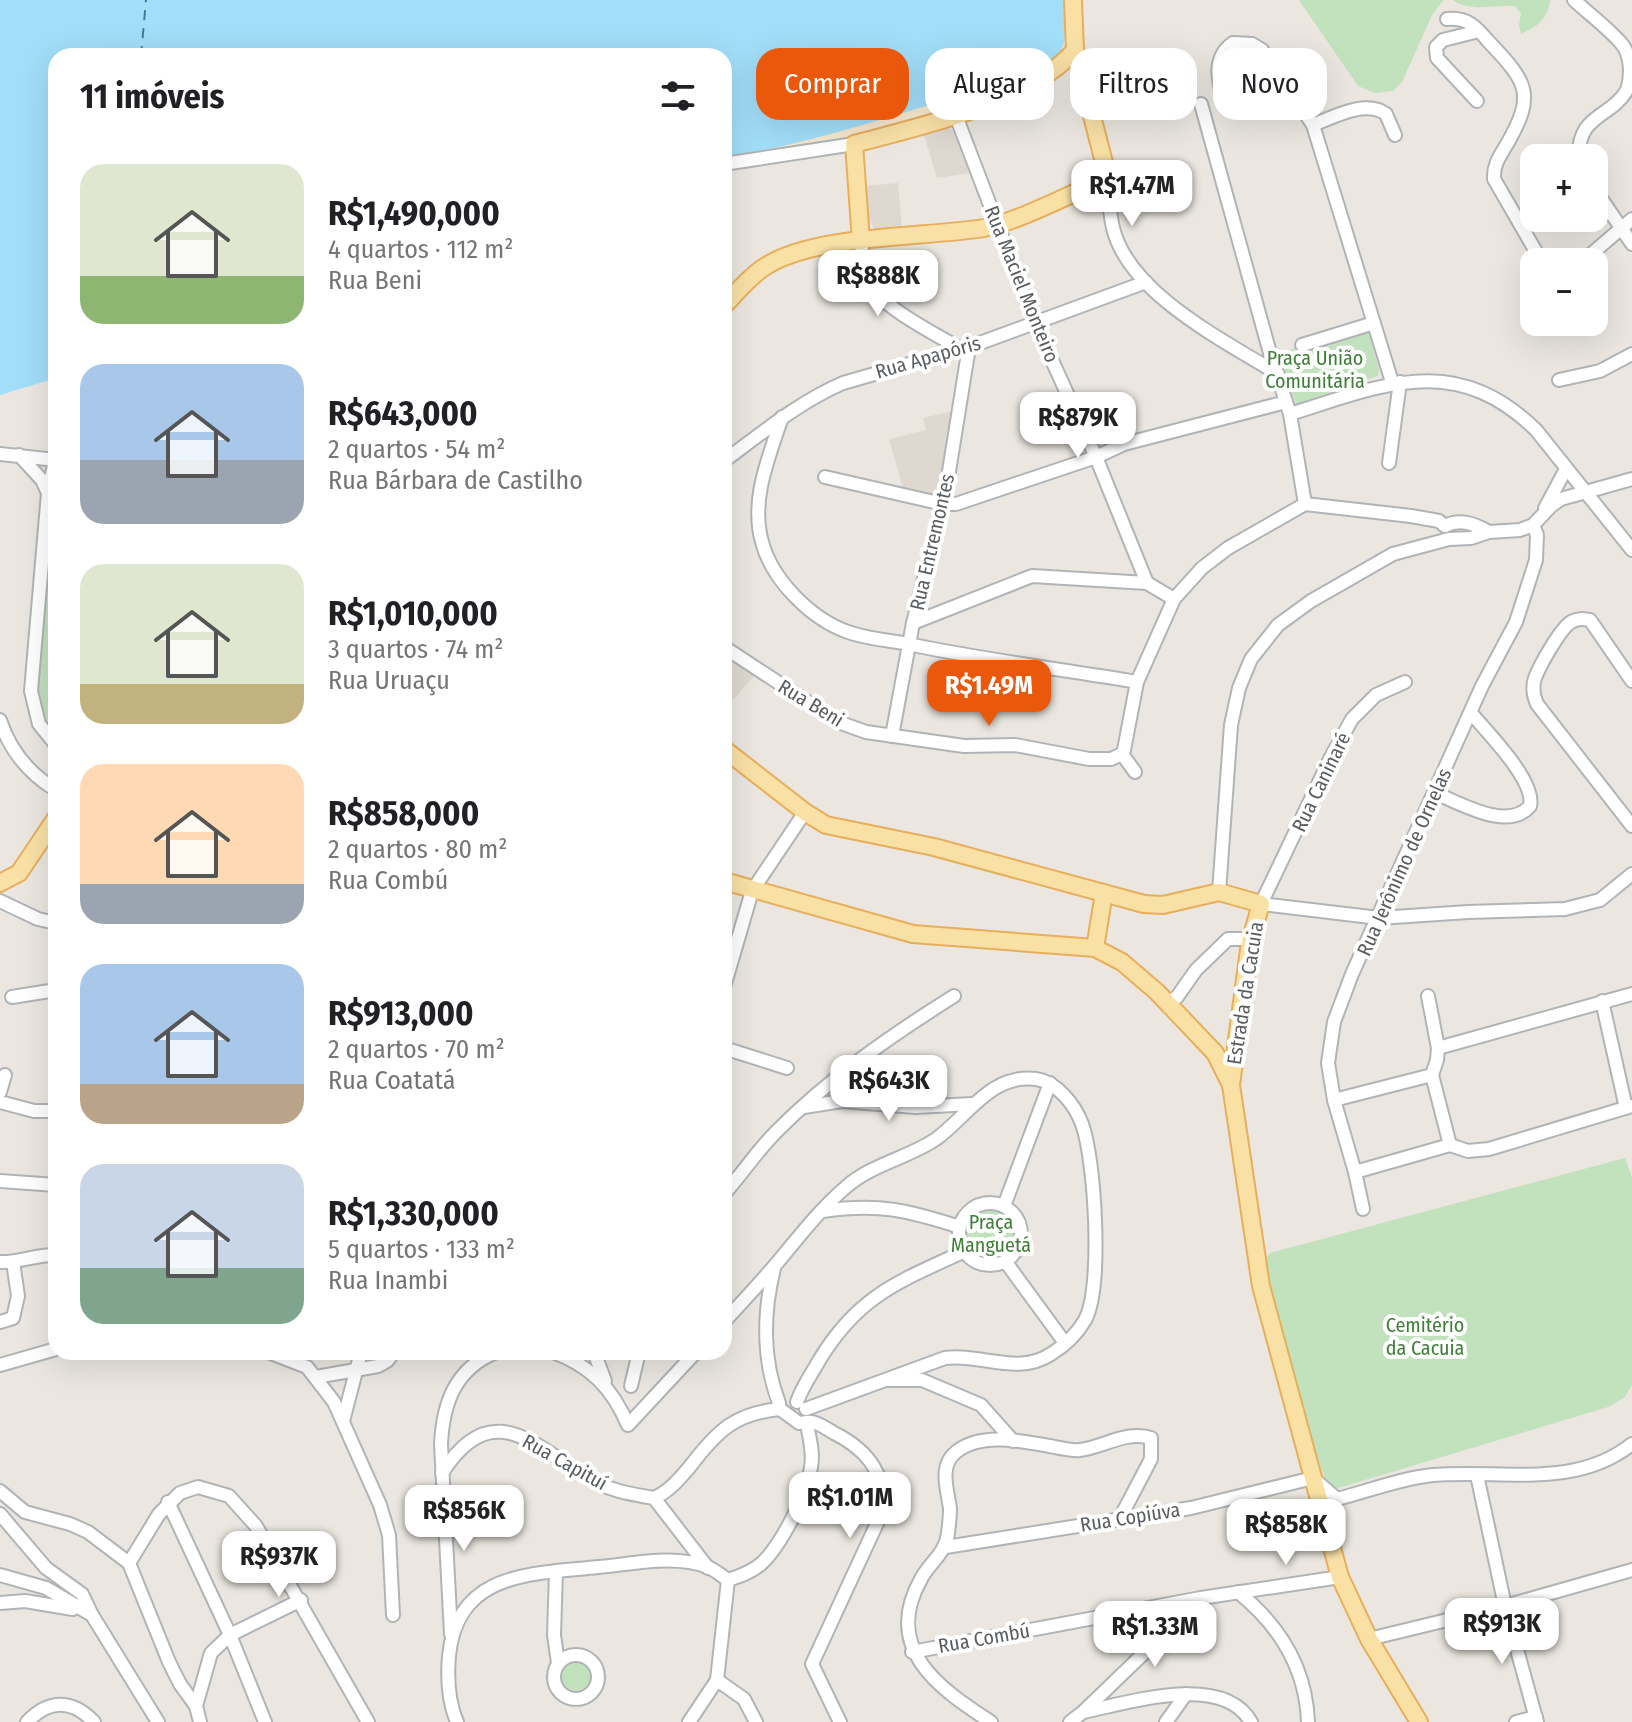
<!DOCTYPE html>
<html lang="pt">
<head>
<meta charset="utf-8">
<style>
	body { margin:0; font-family:"Fira Sans Condensed",sans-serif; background:#f2f2f2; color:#202124; height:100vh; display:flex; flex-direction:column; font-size:30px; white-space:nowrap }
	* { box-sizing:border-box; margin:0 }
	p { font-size:26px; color:#757577 }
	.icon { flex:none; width:44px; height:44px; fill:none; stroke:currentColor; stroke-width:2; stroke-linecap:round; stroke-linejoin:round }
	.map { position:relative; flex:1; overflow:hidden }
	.drawer { position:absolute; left:48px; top:48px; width:684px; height:1312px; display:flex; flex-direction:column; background:#fff; border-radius:24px; box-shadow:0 8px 32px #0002 }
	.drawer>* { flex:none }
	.guide { position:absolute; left:756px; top:48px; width:756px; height:72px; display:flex; gap:16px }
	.controls { position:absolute; left:1520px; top:144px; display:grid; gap:16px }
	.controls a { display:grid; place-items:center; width:88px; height:88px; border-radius:16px; background:#fff; box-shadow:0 8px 32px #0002; font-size:40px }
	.price { position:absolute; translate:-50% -68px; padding:0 18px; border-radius:16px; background:#fff; color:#222; font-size:26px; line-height:52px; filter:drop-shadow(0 2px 4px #0008) }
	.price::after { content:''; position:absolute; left:50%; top:48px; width:24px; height:18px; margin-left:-12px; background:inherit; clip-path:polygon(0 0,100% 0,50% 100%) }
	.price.selected { background:#ea580c; color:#fff }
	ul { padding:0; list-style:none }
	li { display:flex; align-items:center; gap:24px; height:200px; padding:0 32px }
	li span { display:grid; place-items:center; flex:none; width:224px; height:160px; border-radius:24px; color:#555 }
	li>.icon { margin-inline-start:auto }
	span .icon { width:96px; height:96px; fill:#fffc; stroke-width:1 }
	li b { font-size:34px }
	h2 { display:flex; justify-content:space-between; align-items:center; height:96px; padding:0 32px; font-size:34px }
	.chip { padding:0 28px; border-radius:24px; background:#fff; box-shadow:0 8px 32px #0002; font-size:28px; line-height:72px }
	.chip.selected { background:#ea580c; color:#fff }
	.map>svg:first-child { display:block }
</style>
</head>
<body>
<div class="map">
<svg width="1632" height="1722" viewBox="0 0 1632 1722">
	<rect width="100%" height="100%" fill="#ebe7e0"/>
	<g fill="#ded8d1">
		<path d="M947 126 952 130 970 173 937 178 923 132Z"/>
		<path d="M898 183 902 228 875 230 868 217 865 186Z"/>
		<path d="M952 411 942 486 932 494 903 488 889 439 926 430 923 418Z"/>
		<path d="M724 653 756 674 724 710Z"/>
	</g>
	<g fill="#c2e1bd">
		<path d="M1299 0H1444L1433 13 1402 82 1393 91 1375 93 1358 86Z"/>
		<path d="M1453 0H1550C1549 18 1537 27 1521 34L1519 25 1521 14 1515 6C1496 4 1470 13 1453 0Z"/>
		<path d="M1367 326 1379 369 1378 376 1296 404 1279 353Z"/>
		<path d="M56 495V735L45 722 39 702 37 659Z"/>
		<path d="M1625 1158 1632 1177V1385L1624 1398 1608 1407 1335 1489 1325 1479 1295 1391 1262 1264 1270 1253Z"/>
		<circle cx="990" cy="1233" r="28"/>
		<circle cx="576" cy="1677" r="20"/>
	</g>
	<path fill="#f7e8cf" d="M990 85 989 95 835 141 769 151V146Z"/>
	<path fill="#a2def9" d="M0 0H1066C1067 16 1069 47 1055 58 1021 86 977 91 936 103 866 124 796 146 724 158V56H56V378L0 395Z"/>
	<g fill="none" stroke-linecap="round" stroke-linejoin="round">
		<path stroke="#3f7ba0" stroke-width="2" stroke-dasharray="10 8" stroke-linecap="butt" d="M141 56 146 0"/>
		<g stroke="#b1b4b7" stroke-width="16">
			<g id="minor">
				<path d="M1574 0C1589 14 1607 27 1621 43 1631 54 1632 76 1627 90 1611 118 1577 114 1579 158"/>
				<path d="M1447 19C1468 17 1476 27 1489 42 1527 82 1536 94 1507 144 1500 156 1493 165 1494 179L1542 262"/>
				<path d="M1477 101 1437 58 1436 47 1443 40 1479 31"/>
				<path d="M1224 102C1218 80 1212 58 1233 43L1252 44 1262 50 1313 125 1392 382"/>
				<path d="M1201 104 1270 353 1290 414 1305 504"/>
				<path d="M956 116 1035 323 1096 457 1147 583"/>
				<path d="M1313 125C1333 117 1366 99 1386 114L1395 135"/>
				<path d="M724 164 854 144"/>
				<path d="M1108 178C1109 195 1109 212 1113 228 1129 294 1225 341 1278 374"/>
				<path d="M1594 188 1632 244"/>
				<path d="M861 241C862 257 863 275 873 289 888 310 938 336 961 349"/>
				<path d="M1582 262 1632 219"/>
				<path d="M1302 345 1374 323"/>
				<path d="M1559 380 1600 371 1632 354"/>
				<path d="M1290 414C1383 385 1455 351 1536 430L1632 550"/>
				<path d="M782 417C769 457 750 500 762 542 772 580 811 619 848 632 867 639 888 640 908 644 984 660 1060 669 1137 682"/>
				<path d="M0 454 56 460"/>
				<path d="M19 455 42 480 48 493"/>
				<path d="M55 460 48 493 31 691 39 724 56 745"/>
				<path d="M724 461C762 433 799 402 843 383L969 347 1146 282"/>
				<path d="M1389 463 1400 382"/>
				<path d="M825 477 943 504H956L1096 457 1124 444 1286 402"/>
				<path d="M1545 508 1566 469"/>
				<path d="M1445 526C1460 518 1475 524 1489 532"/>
				<path d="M913 623 1032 576 1147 583 1174 599"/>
				<path d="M724 647 838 722 866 732 964 746 1015 745 1089 759H1111L1122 754 1124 750 1137 682 1174 599 1202 568 1228 548 1305 504 1411 516 1439 521 1445 526"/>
				<path d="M1632 681 1590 620C1583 619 1578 618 1571 622 1560 629 1540 665 1535 678 1532 687 1533 695 1537 704L1632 826"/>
				<path d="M1405 682 1376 695 1352 719 1331 757 1261 904 1379 918 1468 912 1565 909 1600 900 1632 874"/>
				<path d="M0 720C10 751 28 773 56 790"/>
				<path d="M892 736 913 623 946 490 969 347"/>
				<path d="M1122 754 1135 772"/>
				<path d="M1435 793C1460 803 1508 832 1530 806 1536 781 1487 732 1471 713"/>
				<path d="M1219 892 1231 725 1239 688 1251 659 1278 625 1311 601 1393 554 1449 539 1471 538 1489 532 1520 530 1533 525 1551 506 1561 499 1632 479"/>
				<path d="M0 901 38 919 56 923"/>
				<path d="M724 987 752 891 805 812"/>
				<path d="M1428 996 1438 1048 1437 1060 1432 1075 1450 1145"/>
				<path d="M12 997 56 990"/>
				<path d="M1602 1001 1626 1108"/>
				<path d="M1167 1003 1177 997 1196 970 1228 939H1251"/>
				<path d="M724 1048 787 1068"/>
				<path d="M1438 1048 1632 994"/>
				<path d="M0 1092 5 1075"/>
				<path d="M1334 1100 1432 1075"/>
				<path d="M0 1102 34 1111H56"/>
				<path d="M804 1107 842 1101 915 1107 972 1104"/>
				<path d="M1355 1172 1450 1145 1468 1151 1489 1149 1632 1106"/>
				<path d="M0 1181 56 1185"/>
				<path d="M724 1194C742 1174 757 1151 776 1132 828 1079 892 1035 954 996"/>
				<circle cx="990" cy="1234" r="31"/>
				<path d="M1004 1206 1050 1083"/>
				<path d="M1363 1209 1355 1172 1334 1100 1328 1063 1334 1022 1352 974 1482 686 1516 622 1536 560 1537 535 1533 525"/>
				<path d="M823 1211C879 1203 907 1210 960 1227"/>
				<path d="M1005 1261 1065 1343"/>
				<path d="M0 1262C19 1263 37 1254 56 1255"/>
				<path d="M774 1268C763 1314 762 1358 779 1403"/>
				<path d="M0 1322 13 1318 18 1296 13 1262"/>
				<path d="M724 1322C742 1302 760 1283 777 1263 798 1238 820 1209 846 1187 872 1164 908 1158 936 1139 968 1116 991 1073 1036 1079 1057 1082 1075 1105 1082 1124 1095 1159 1103 1288 1085 1320 1077 1334 1064 1346 1051 1354 1018 1376 980 1353 945 1358L806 1409"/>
				<path d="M268 1352 307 1367 334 1402 380 1505 389 1535 393 1615"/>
				<path d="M553 1352C591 1366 612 1388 628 1425L696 1352"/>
				<path d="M594 1352 605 1381"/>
				<path d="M0 1365 56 1349"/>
				<path d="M316 1377 378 1366 387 1361 394 1352"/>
				<path d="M889 1380H922L981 1405 1013 1441"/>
				<path d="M631 1386 639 1352"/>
				<path d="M797 1402C802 1387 812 1373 820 1359 859 1295 900 1281 965 1251"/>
				<path d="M780 1409 799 1423C803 1423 807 1421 811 1422 818 1422 827 1429 834 1433 868 1450 891 1478 879 1519L812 1664 840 1722"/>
				<path d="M343 1421 361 1352"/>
				<path d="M442 1473C495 1389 540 1454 600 1484 617 1492 636 1495 654 1498 670 1491 681 1477 692 1464 718 1430 736 1413 780 1409"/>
				<path d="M1477 1475 1505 1606 1537 1722"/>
				<path d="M0 1491 25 1512 70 1524 88 1532 129 1563 169 1662 180 1684 196 1706 200 1722"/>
				<path d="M654 1498 708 1568"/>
				<path d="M168 1502 230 1635 265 1722"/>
				<path d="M0 1514 46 1568 82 1594 92 1615 158 1722"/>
				<path d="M946 1547 1191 1508 1313 1478 1337 1499C1368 1491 1402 1478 1433 1475 1501 1469 1574 1490 1632 1444"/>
				<path d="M129 1563 159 1514 180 1493 198 1487 229 1496 256 1526 368 1722"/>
				<path d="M556 1571 554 1635 558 1663"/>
				<path d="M0 1575 46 1588 92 1615"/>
				<path d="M728 1580C741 1576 752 1572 762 1563 781 1545 808 1493 811 1467 814 1452 809 1438 807 1423"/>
				<path d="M1238 1592C1279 1625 1306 1668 1308 1722"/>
				<path d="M0 1603 25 1601 73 1609"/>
				<path d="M451 1634 441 1444C443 1403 455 1369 496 1352"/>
				<path d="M1369 1639 1505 1606 1632 1570"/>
				<path d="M912 1652 1201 1598 1340 1577"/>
				<circle cx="576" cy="1677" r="22"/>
				<path d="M717 1680 744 1699 756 1722"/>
				<path d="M196 1706 211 1653 230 1635 301 1600"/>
				<path d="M1083 1712C1128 1703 1223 1672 1251 1722"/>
				<path d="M27 1722C49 1699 72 1699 94 1722"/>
				<path d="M457 1722C448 1701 447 1679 449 1656 457 1571 533 1574 598 1567 633 1564 675 1554 708 1567 715 1570 722 1576 728 1580"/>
				<path d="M689 1722 717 1680 728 1580"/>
				<path d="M991 1722C938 1688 882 1648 921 1579 930 1562 946 1553 948 1533 949 1525 950 1517 950 1509 948 1491 938 1466 956 1452 981 1432 1021 1441 1050 1446 1060 1448 1071 1451 1080 1450 1104 1447 1127 1430 1151 1438V1459L1119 1520"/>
				<path d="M1070 1722 1083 1712 1201 1598"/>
				<path d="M1166 1722 1186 1694"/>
				<path d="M1516 1722 1536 1717"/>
			</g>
		</g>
		<g stroke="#e7ae5c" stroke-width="20">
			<g id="major">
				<path d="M861 241 854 144C921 126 1029 103 1075 50"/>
				<path d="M724 306C736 293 748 278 763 268 812 234 923 238 984 228 1020 221 1072 193 1108 178L1075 50 1073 0"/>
				<path d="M724 749 805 812 826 825 934 847 1144 904 1163 905 1219 892 1261 904 1250 942 1231 1085 1261 1286 1340 1577 1369 1639 1419 1722"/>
				<path d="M724 881 913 934 1095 948 1122 962 1157 992 1215 1053 1230 1083"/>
				<path d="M0 883 19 873 56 818"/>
				<path d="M1095 948 1104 893"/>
			</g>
		</g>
		<use href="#minor" stroke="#fff" stroke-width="12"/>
		<use href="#major" stroke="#f9e1a6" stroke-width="16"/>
	</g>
	<g text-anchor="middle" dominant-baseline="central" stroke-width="8" stroke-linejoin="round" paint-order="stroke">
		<g font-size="20" fill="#595d60" stroke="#fff">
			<text transform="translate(1022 284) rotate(68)">Rua Maciel Monteiro</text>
			<text transform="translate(928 357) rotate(-16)">Rua Apapóris</text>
			<text transform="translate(932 542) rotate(-77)">Rua Entremontes</text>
			<text transform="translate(811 703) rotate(31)">Rua Beni</text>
			<text transform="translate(1321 782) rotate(-64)">Rua Caninaré</text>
			<text transform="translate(1404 862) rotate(-66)">Rua Jerônimo de Ornelas</text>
			<text transform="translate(1245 993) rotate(-81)">Estrada da Cacuia</text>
			<text transform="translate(565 1462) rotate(29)">Rua Capituí</text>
			<text transform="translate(1130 1517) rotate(-9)">Rua Copiúva</text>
			<text transform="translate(984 1638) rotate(-10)">Rua Combú</text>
		</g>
		<g font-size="20" fill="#3f7f39" stroke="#fff">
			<text x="1315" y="358">Praça União<tspan x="1315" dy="23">Comunitária</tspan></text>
			<text x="991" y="1222">Praça<tspan x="991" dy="23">Manguetá</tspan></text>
			<text x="1425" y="1325">Cemitério<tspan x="1425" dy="23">da Cacuia</tspan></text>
		</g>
	</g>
</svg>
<div class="controls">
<a>+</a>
<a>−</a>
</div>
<b class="price" style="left:1132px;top:228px">R$1.47M</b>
<b class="price" style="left:878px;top:318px">R$888K</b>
<b class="price" style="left:1078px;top:460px">R$879K</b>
<b class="price selected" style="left:989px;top:728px">R$1.49M</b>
<b class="price" style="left:889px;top:1123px">R$643K</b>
<b class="price" style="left:850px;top:1540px">R$1.01M</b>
<b class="price" style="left:464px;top:1553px">R$856K</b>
<b class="price" style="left:1286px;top:1567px">R$858K</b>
<b class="price" style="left:279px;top:1599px">R$937K</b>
<b class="price" style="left:1502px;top:1666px">R$913K</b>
<b class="price" style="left:1155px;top:1669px">R$1.33M</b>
<div class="guide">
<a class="chip selected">Comprar</a>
<a class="chip">Alugar</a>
<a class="chip">Filtros</a>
<a class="chip">Novo</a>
</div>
<section class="drawer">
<h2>11 imóveis<svg class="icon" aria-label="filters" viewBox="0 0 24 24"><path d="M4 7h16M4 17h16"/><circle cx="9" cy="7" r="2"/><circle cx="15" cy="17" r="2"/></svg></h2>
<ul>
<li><span style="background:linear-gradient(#dfe7d0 70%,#8fb573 0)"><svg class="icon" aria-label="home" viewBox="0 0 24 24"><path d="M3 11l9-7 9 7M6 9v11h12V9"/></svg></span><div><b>R$1,490,000</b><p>4 quartos · 112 m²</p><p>Rua Beni</p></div></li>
<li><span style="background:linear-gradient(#a9c7e8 60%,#9aa5b1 0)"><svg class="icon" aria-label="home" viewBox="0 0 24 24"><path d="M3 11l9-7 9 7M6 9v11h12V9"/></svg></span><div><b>R$643,000</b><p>2 quartos · 54 m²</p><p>Rua Bárbara de Castilho</p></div></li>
<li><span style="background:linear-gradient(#dfe7d0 75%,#c2b280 0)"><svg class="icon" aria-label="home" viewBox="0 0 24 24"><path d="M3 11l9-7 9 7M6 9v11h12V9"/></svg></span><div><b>R$1,010,000</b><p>3 quartos · 74 m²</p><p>Rua Uruaçu</p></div></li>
<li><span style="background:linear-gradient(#ffd9b3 75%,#9aa5b1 0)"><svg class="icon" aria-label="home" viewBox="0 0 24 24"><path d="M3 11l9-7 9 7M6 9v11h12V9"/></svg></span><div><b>R$858,000</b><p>2 quartos · 80 m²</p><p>Rua Combú</p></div></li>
<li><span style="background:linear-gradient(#a9c7e8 75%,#b9a48a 0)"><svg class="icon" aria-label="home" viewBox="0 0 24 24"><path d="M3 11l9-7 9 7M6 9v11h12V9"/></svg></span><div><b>R$913,000</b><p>2 quartos · 70 m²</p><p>Rua Coatatá</p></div></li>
<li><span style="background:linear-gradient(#c9d6e8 65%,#7fa58c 0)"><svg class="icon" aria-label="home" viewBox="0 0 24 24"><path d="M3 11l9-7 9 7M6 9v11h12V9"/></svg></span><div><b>R$1,330,000</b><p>5 quartos · 133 m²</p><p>Rua Inambi</p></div></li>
</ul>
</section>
</div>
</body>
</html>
